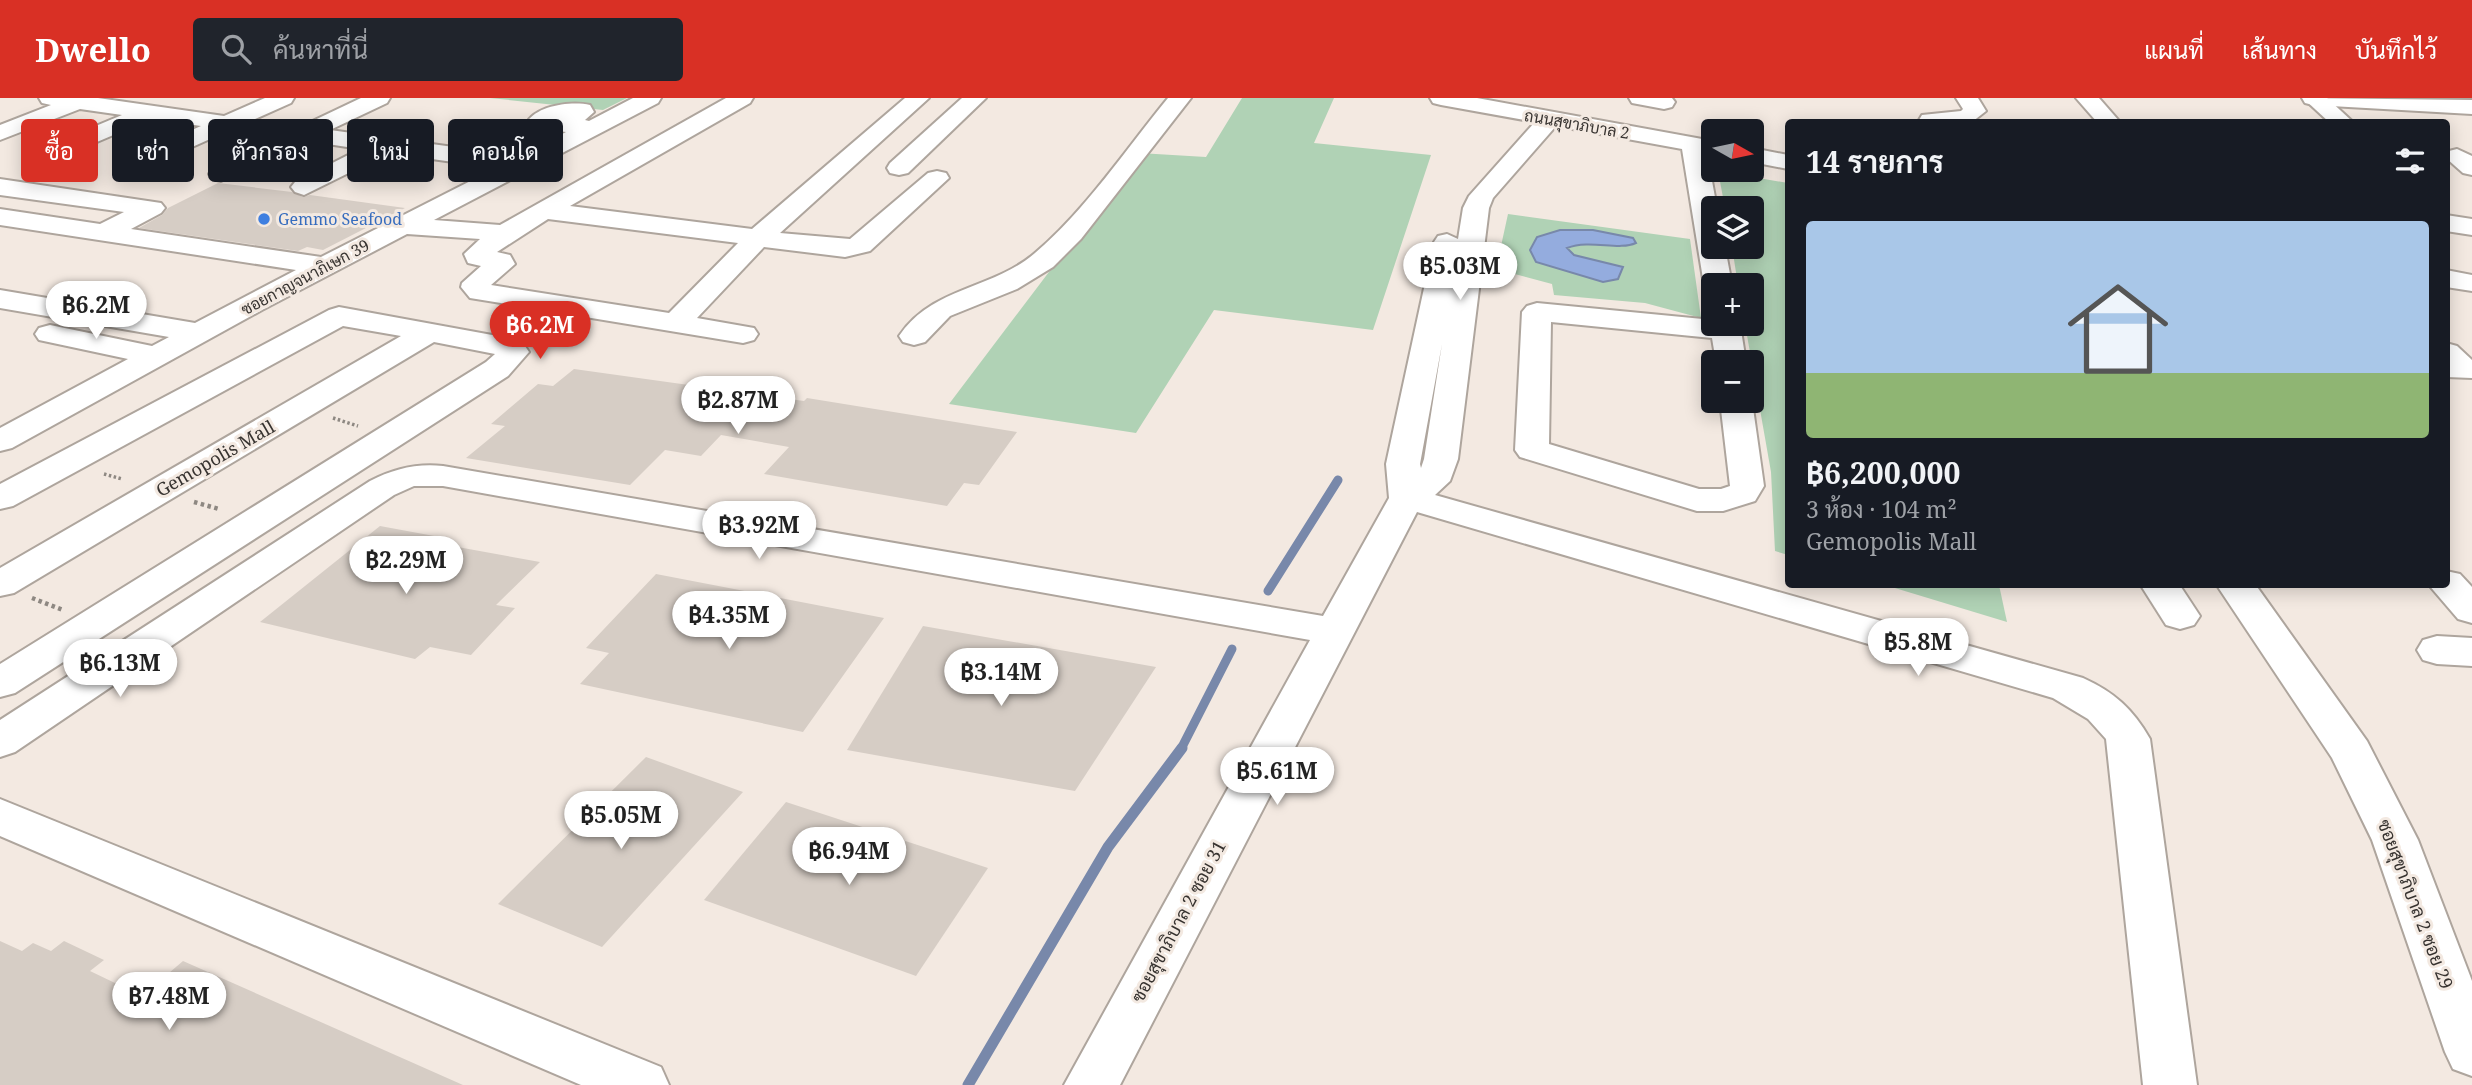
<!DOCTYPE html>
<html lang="th">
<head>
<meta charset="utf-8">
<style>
	body { margin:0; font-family:"Noto Serif",Sarabun,serif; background:#20242c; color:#f1f3f6; height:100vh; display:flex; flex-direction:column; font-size:26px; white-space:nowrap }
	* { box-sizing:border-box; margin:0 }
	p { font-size:23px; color:#9ea1a6 }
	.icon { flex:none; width:38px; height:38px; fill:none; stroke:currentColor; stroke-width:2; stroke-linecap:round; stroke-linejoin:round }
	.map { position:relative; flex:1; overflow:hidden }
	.side { position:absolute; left:1785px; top:21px; width:665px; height:469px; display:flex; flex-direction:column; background:#171b24; border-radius:7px; box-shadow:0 4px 18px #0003 }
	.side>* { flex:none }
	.banner { position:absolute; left:21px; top:21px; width:665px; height:63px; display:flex; gap:14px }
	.needle { width:46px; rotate:99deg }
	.fabs { position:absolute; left:1701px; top:21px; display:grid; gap:14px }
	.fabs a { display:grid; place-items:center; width:63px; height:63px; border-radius:7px; background:#171b24; box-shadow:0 4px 18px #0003; font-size:35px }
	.price { position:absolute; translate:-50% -60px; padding:0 16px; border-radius:24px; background:#fff; color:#222; font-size:23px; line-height:46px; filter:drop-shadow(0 2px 4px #0008) }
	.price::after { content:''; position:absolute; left:50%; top:42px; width:21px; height:16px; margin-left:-10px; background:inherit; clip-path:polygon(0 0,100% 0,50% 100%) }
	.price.selected { background:#d93025; color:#fff }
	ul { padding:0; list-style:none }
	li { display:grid; align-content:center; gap:14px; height:371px; padding:0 21px }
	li+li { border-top:2px solid #363941 }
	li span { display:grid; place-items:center; height:217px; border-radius:7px; color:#555 }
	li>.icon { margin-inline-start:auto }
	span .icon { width:126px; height:126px; fill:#fffc; stroke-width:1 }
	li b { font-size:30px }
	h2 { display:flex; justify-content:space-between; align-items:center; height:84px; padding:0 21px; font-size:30px }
	.chip { padding:0 24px; border-radius:7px; background:#171b24; box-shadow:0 4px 18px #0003; font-size:24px; line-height:63px }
	.chip.selected { background:#d93025; color:#fff }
	header { display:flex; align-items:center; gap:42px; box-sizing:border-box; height:98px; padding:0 35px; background:#d93025; color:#fff }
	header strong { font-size:33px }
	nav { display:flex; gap:38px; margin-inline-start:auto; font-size:24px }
	.search { width:490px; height:63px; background:#20242c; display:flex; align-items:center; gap:18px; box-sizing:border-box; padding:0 24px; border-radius:7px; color:#9ea1a6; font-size:26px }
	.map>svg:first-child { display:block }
</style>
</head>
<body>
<header>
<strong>Dwello</strong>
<div class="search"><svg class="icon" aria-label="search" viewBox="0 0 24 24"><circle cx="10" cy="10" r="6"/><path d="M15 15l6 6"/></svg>ค้นหาที่นี่</div>
<nav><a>แผนที่</a><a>เส้นทาง</a><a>บันทึกไว้</a></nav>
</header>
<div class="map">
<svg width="2472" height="987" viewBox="0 0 2472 987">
	<rect width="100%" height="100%" fill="#f3e9e1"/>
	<g fill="#b0d2b5">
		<path d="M490 0H627L603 12Z"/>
		<path d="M1242 0H1334L1314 45 1431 57 1373 232 1214 212 1136 335 949 306 1139 55 1206 59Z"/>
		<path d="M1718 73 1788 85V457L1775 453 1771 374 1745 226H1752V187H1738L1732 149H1752V110H1725Z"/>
		<path d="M1508 116 1690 141 1701 220 1645 205 1554 197 1552 186 1496 171Z"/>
		<path d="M1885 487H1999L2007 524Z"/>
	</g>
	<path fill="#94acde" stroke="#7888aa" stroke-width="2" d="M1560 132H1593L1633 140 1636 145C1618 153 1591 141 1567 150L1574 157 1623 169 1618 181 1603 184 1536 164 1530 152 1537 139Z"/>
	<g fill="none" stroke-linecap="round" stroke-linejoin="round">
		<g stroke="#7888aa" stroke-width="9">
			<path d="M1268 493 1338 382"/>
			<path d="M1181 651 1232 551"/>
		</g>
		<path stroke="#7888aa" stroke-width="11" d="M968 987 1108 749 1182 650"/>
	</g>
	<g fill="#d6cdc5">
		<path d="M218 85 292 94 303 99 310 97 405 110 323 152 307 149 298 153 139 130 162 117 168 110Z"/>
		<path d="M574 271 804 303 807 300 1017 334 979 387 964 385 947 408 764 376 789 349 721 337 701 358 665 352 630 387 466 360 505 328 491 326 538 286 553 288Z"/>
		<path d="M380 428 445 440 441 446 540 464 496 507 515 510 471 557 430 549 415 561 260 524Z"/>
		<path d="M656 476 884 520 803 634 580 586 609 555 586 550Z"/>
		<path d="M923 528 1156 569 1075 693 847 652Z"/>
		<path d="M646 659 743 694 602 849 498 806Z"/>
		<path d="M786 704 988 770 916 878 704 802Z"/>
		<path d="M0 843 22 853 33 845 51 853 64 843 104 862 90 873 142 898 183 863 463 987H0Z"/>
	</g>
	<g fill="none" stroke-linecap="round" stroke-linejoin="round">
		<g stroke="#aea59d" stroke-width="4">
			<g id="minor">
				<path d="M39 0H98L224 18 265 0H294L291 5 253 22 302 28 361 0H390L387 5 330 32 519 58 566 34 533 30 527 24C538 7 572 3 590 7L594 14 585 22 589 23 633 0H661L658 5 434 122 500 127 726 0H753L750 5 570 108 752 131 905 0H929L780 135 850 141 928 75 937 73 946 75 949 80 870 153 845 159 764 149 697 220 754 230 758 236 754 242 743 245 470 200 461 189 462 185 481 168 468 165 464 156 480 141 407 136 262 212 12 350 0 353V330L128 261 39 242 35 236 39 230 50 227 152 248 169 239 0 210V192L195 225 296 172 0 127V111L100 126 124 114 0 97V81L161 105 165 110 161 115 131 131 321 159 496 70 389 55 304 97 295 94 291 89 295 84 360 51 308 43 221 83 212 81 209 76 212 71 279 39 230 32 150 68 141 70 132 68 129 63 132 58 201 28 151 21 64 58H48L44 53 48 48 122 17 80 11 0 42V27L51 7 42 5ZM548 121 738 145 669 215 491 187 515 166 510 157 497 154Z"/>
				<path d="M962 0H986L908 75 899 77 890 75 887 70 890 65Z"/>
				<path d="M1168 0H1191L1081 141 1053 169 1017 191 950 218 925 244 914 247 903 244 899 238C933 188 992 192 1035 155 1084 114 1127 50 1168 0Z"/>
				<path d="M1430 0H1477L1713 43V57L1707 56 1717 110H1713V149H1725L1732 187H1713V194L1708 193 1704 187 1682 51 1556 28 1493 100 1489 110 1458 361 1450 383 1435 397 2083 580C2114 594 2133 611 2150 641L2197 987H2143L2106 641 2088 621 2053 600 1417 414 1120 987H1064L1310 542 443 388H414L394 397 15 654 0 659V622L370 383C393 371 417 365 443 368L1323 518 1389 400 1386 366 1434 144 1438 138 1447 136 1458 141 1463 110 1469 98 1535 24 1441 7 1433 5ZM1442 246 1424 361 1421 370 1420 366Z"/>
				<path d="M1629 0H1672L1675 4 1672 9 1664 11 1632 5Z"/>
				<path d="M1956 0H1978L1986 13 1972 24H1920L1919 22 1922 17 1961 13 1963 11Z"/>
				<path d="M2076 0H2099L2120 24H2097Z"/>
				<path d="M2303 0H2327L2353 24H2329Z"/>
				<path d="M1752 50 1788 57V71L1752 64Z"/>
				<path d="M2457 51 2472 58V77L2463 75 2446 60 2449 53Z"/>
				<path d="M2446 117 2472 121V137L2446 133Z"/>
				<path d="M2446 172 2472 177V193L2446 189Z"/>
				<path d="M1537 205 1713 222V226H1740L1746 264H1716L1712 240 1551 224 1549 346 1699 391H1721L1730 388 1720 303H1752L1764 388 1755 403 1723 413H1697L1520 359 1515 352 1522 214 1527 208Z"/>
				<path d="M339 209 503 239 525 248 529 254 508 278 15 595 0 599V566L486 264 495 256 434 244 14 495 0 498V470L401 238 343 228 13 408 0 411V386L329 212Z"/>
				<path d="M2446 245 2457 248 2472 262V280L2446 279Z"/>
				<path d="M2446 473 2460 476 2472 489V525L2458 521 2428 486H2446Z"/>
				<path d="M2140 486H2179L2200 518 2194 527 2180 531 2166 527Z"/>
				<path d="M2216 486H2255L2367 643 2418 742 2472 883V978L2453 971 2445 954 2372 742 2332 660Z"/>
				<path d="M2437 538 2472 540V568L2437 566 2423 562 2417 552 2423 542Z"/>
				<path d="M0 701 661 969 669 987H581L0 738Z"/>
			</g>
		</g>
		<g stroke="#aea59d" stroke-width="4">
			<path id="major" d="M2302 0 2472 2V16L2313 7 2305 5Z"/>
		</g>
		<g stroke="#8e8882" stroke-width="3.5" stroke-dasharray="2.5 2.5" stroke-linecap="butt">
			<path d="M333 320 358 328"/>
			<path d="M104 376 122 381"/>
		</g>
		<g stroke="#8e8882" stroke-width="4.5" stroke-dasharray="3.5 3.5" stroke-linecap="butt">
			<path d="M194 404 219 411"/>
			<path d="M32 500 63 512"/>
		</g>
		<use href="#minor" fill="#fff" fill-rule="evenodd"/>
		<use href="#major" fill="#fff" fill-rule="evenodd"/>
	</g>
	<circle fill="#3f7fe0" stroke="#f3e9e1" stroke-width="2.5" cx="264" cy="121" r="7"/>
	<g text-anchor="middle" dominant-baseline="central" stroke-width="6" stroke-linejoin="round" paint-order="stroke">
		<g font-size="16" fill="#373330" stroke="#f3e9e1">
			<text transform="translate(1577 26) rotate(10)">ถนนสุขาภิบาล 2</text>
			<text transform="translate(305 179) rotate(-28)">ซอยกาญจนาภิเษก 39</text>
		</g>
		<g font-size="16" fill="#366cbe" stroke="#f3e9e1" text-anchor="start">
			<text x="278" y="121">Gemmo Seafood</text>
		</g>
		<g font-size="18" fill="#373330" stroke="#f3e9e1">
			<text transform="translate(215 360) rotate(-30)">Gemopolis Mall</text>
			<text transform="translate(2416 806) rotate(69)">ซอยสุขาภิบาล 2 ซอย 29</text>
			<text transform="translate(1178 823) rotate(-62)">ซอยสุขาภิบาล 2 ซอย 31</text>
		</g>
	</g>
</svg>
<div class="fabs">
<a><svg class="needle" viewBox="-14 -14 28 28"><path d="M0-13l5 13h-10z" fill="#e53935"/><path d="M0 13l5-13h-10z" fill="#9ea1a6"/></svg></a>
<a><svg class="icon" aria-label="layers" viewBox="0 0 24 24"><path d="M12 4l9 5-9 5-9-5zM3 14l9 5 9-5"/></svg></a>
<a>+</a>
<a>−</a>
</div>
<b class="price" style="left:1460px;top:204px">฿5.03M</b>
<b class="price" style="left:96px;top:243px">฿6.2M</b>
<b class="price selected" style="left:540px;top:263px">฿6.2M</b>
<b class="price" style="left:738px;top:338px">฿2.87M</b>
<b class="price" style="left:759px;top:463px">฿3.92M</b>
<b class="price" style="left:406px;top:498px">฿2.29M</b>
<b class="price" style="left:729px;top:553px">฿4.35M</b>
<b class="price" style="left:1918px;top:580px">฿5.8M</b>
<b class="price" style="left:120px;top:601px">฿6.13M</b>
<b class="price" style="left:1001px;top:610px">฿3.14M</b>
<b class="price" style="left:1277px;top:709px">฿5.61M</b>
<b class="price" style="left:621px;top:753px">฿5.05M</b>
<b class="price" style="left:849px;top:789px">฿6.94M</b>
<b class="price" style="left:169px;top:934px">฿7.48M</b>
<div class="banner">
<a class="chip selected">ซื้อ</a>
<a class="chip">เช่า</a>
<a class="chip">ตัวกรอง</a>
<a class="chip">ใหม่</a>
<a class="chip">คอนโด</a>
</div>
<section class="side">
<h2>14 รายการ<svg class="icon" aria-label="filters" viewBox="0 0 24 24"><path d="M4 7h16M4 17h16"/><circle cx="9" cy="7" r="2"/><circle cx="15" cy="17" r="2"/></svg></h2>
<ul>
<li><span style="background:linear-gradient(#a9c7e8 70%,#8fb573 0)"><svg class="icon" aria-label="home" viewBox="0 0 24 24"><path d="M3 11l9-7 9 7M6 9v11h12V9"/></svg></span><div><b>฿6,200,000</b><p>3 ห้อง · 104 m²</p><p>Gemopolis Mall</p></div></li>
</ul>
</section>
</div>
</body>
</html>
